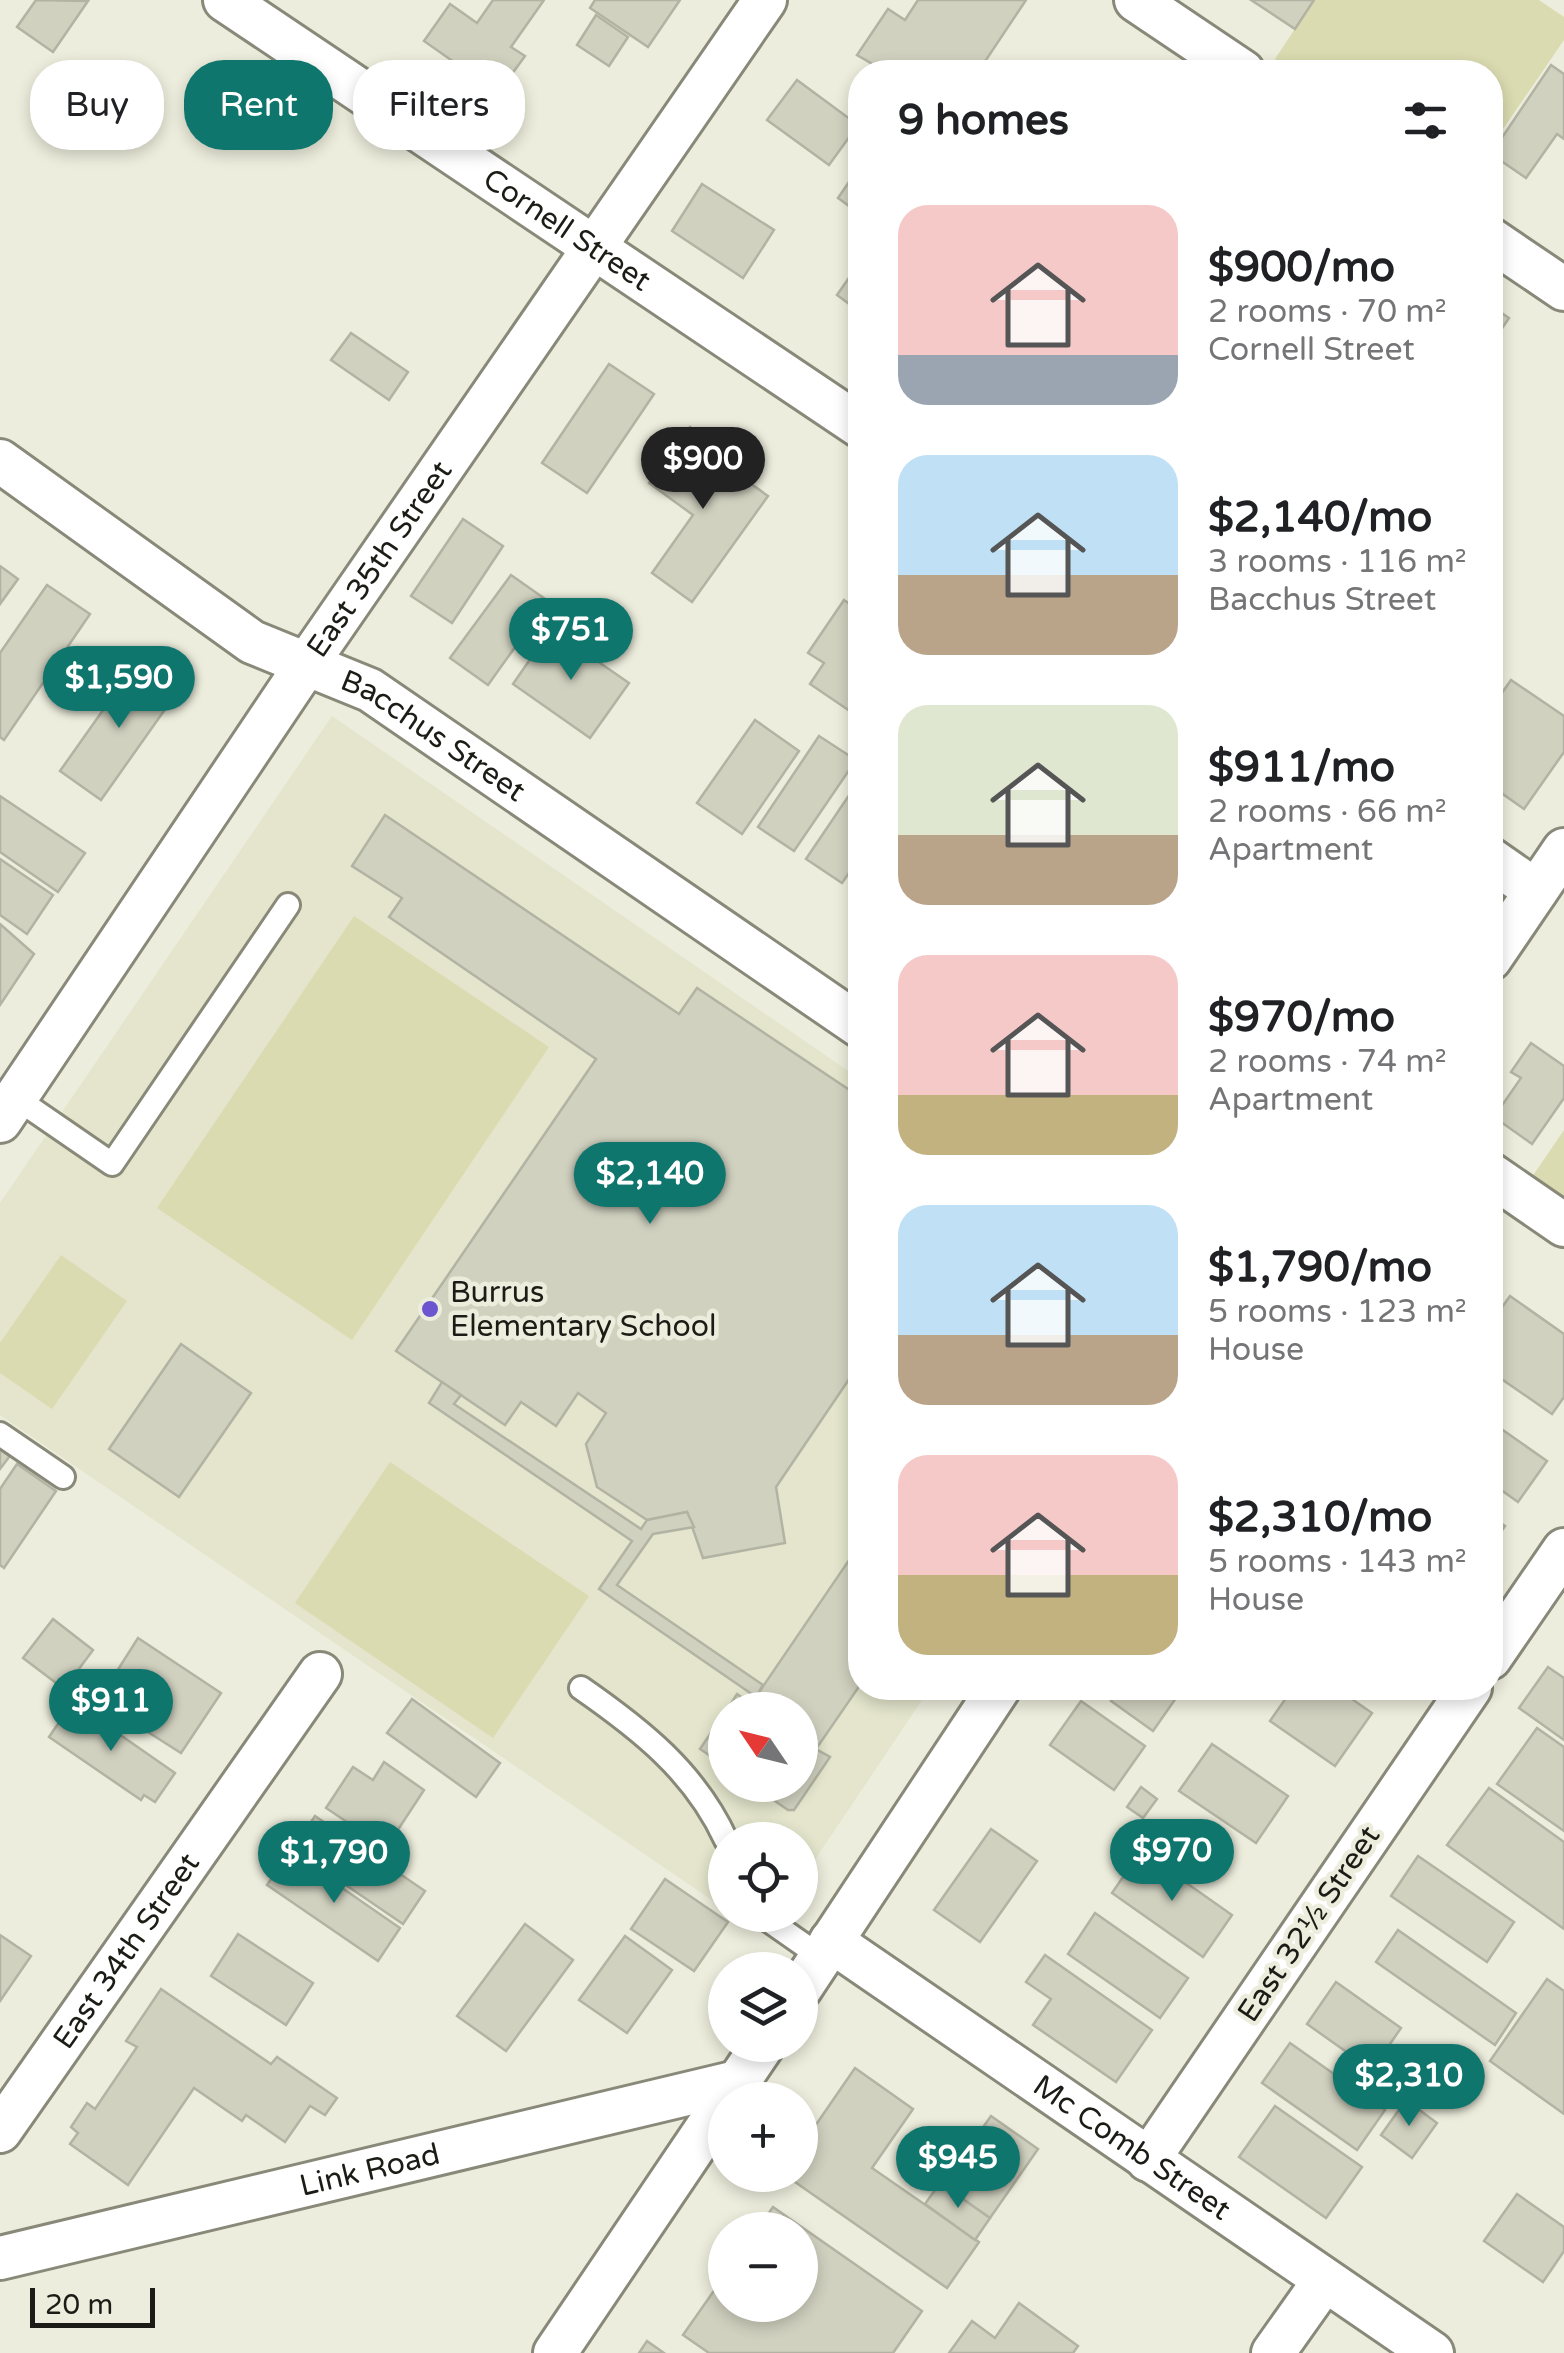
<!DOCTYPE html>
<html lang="en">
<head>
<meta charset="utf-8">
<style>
	body { margin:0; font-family:"Varela Round",sans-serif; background:#f6f6f6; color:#202124; height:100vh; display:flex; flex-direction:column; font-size:38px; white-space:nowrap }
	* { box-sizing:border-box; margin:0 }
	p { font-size:32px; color:#757577 }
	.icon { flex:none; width:55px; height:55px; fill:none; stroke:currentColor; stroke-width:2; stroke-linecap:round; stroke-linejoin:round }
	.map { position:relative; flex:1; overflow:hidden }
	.side { position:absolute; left:848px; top:60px; width:655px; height:1640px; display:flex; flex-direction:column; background:#fff; border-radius:40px; box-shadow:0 5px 15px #0003 }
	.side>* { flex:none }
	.top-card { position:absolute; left:30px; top:60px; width:668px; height:90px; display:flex; gap:20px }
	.needle { width:65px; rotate:305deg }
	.tools { position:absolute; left:708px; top:1692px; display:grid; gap:20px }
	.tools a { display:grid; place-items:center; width:110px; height:110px; border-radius:50%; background:#fff; box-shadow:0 5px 15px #0003; font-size:50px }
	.scale { position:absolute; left:30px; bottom:25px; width:125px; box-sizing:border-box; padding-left:10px; border:5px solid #1c1c16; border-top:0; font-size:28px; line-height:35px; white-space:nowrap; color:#1c1c16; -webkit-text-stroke:8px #eceddc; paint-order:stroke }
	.price { position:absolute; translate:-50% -85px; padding:0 22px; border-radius:35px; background:#0f766e; color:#fff; font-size:32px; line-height:65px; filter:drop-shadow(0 2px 5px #0008) }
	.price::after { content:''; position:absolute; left:50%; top:60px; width:30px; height:22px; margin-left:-15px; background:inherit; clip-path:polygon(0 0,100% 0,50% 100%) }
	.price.active { background:#222; color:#fff }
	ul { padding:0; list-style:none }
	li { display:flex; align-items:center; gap:30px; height:250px; padding:0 50px }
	li span { display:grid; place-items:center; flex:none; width:280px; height:200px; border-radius:30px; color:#555 }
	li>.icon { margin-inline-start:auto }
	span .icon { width:120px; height:120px; fill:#fffc; stroke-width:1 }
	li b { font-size:42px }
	h2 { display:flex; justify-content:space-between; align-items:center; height:120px; padding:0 50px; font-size:42px }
	.chip { padding:0 35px; border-radius:40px; background:#fff; box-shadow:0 5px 15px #0003; font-size:35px; line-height:90px }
	.chip.active { background:#0f766e; color:#fff }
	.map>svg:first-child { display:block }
</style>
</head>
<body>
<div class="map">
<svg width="1564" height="2353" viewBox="0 0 1564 2353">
	<rect width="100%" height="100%" fill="#eceddc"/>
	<path fill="#e4e5cc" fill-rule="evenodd" d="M332 716 860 1079V1688H930L800 1882V1840H725V1909L0 1415V1203ZM725 1710H800V1785H725Z"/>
	<g fill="#dbdbb1">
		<path d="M1314 0H1539L1564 17V40L1490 148V72H1294L1275 59Z"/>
		<path d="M354 916 549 1047 352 1340 157 1208Z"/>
		<path d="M1564 1130V1199L1532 1177Z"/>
		<path d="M61 1255 127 1301 52 1409 0 1373V1343Z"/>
		<path d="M390 1462 589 1596 493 1738 295 1603Z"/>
	</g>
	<g fill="#d1d1c0" stroke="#b3b3a3" stroke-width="2.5">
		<path d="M36 0 88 1 53 52 17 27Z"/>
		<path d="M493 0H544L511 47 525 56 498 93 424 41 450 4 477 23Z"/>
		<path d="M595 0H680L648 47 590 8Z"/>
		<path d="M918 0H1026L978 72H869L874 65 857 55 888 9 905 20Z"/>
		<path d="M1251 0H1314L1295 29Z"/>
		<path d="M596 15 628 37 609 66 577 45Z"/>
		<path d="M1551 65 1564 74V139L1557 134 1526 178 1491 154Z"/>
		<path d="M797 80 858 125 829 165 767 120Z"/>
		<path d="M860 166V214L838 198Z"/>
		<path d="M702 184 774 230 743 278 672 231Z"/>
		<path d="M860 262V312L837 295Z"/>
		<path d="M1490 305 1509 318 1490 346Z"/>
		<path d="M351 333 408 372 389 400 331 360Z"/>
		<path d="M609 364 654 394 587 493 542 463Z"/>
		<path d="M690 427 724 452 718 460 768 496 692 602 652 573 693 515 649 483Z"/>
		<path d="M463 519 503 546 452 623 411 596Z"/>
		<path d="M0 566 18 579 0 604Z"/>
		<path d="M511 575 548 601 488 685 450 658Z"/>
		<path d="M47 585 90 614 4 740 0 737V653Z"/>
		<path d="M844 600 860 611V718L810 684 824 663 808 653Z"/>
		<path d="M551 629 629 683 590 738 513 684Z"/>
		<path d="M137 662 178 691 101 800 60 771Z"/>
		<path d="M1511 680 1564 716V752L1524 809 1490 785V710Z"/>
		<path d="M755 720 799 751 742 834 697 803Z"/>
		<path d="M819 736 856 760 794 851 758 827Z"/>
		<path d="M860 779V857L842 883 806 859Z"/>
		<path d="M0 796 85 853 58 892 0 852Z"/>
		<path d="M385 815 679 1014 697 988 860 1097V1363L776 1487 785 1543 703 1558 687 1512 647 1520 597 1487 586 1444 606 1413 578 1393 556 1426 521 1402 505 1425 396 1351 596 1059 389 917 402 898 352 866Z"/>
		<path d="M0 859 53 895 27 934 0 915Z"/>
		<path d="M0 924 34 954 0 1005Z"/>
		<path d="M1531 1043 1564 1066V1098L1532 1144 1494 1117 1521 1078 1511 1072Z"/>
		<path d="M1510 1296 1564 1334V1397L1552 1414 1490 1371V1324Z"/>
		<path d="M181 1344 251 1393 179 1497 109 1449Z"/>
		<path d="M442 1382 461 1395 454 1404 641 1529 647 1520 687 1512 694 1527 653 1534 617 1585 763 1685 756 1697 599 1589 632 1541 429 1403Z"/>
		<path d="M1490 1421 1547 1461 1518 1502 1490 1482Z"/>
		<path d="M0 1445 12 1453 0 1469Z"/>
		<path d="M17 1464 56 1491 4 1568 0 1565V1489Z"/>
		<path d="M1490 1515 1505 1526 1490 1547Z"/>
		<path d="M860 1544V1685L816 1749 830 1757 794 1810H788L752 1785H800V1710H727L737 1694 751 1704Z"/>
		<path d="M53 1619 93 1650 64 1689 23 1658Z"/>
		<path d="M138 1638 221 1693 181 1753 107 1706 121 1685 112 1679Z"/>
		<path d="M1548 1667 1564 1678V1740L1519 1708Z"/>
		<path d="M1121 1688H1183L1153 1731 1111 1701Z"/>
		<path d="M1293 1688H1336L1372 1713 1335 1766 1270 1721Z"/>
		<path d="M412 1699 500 1763 476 1797 387 1733Z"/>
		<path d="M1081 1701 1145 1746 1114 1790 1050 1745Z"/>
		<path d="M73 1702 175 1773 155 1802 144 1795 141 1800 49 1737Z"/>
		<path d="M725 1712V1766L700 1749Z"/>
		<path d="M1537 1728 1564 1747V1831L1497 1784Z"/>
		<path d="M1212 1744 1288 1796 1256 1843 1179 1791Z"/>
		<path d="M384 1762 424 1790 386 1848 326 1808 353 1767 373 1780Z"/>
		<path d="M1141 1787 1157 1799 1143 1818 1127 1807Z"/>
		<path d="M1489 1788 1564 1842V1929L1447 1845Z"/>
		<path d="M315 1816 425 1891 403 1924 293 1849Z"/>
		<path d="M991 1829 1037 1861 980 1942 934 1910Z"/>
		<path d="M1141 1851 1232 1915 1203 1957 1112 1893Z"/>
		<path d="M290 1852 400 1928 378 1961 267 1885Z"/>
		<path d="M1418 1856 1514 1922 1487 1962 1391 1896Z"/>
		<path d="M665 1879 728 1922 694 1971 631 1929Z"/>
		<path d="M1095 1913 1188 1978 1160 2018 1068 1954Z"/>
		<path d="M525 1924 573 1960 506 2051 457 2016Z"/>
		<path d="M1398 1930 1516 2013 1495 2045 1376 1962Z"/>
		<path d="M238 1934 313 1983 286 2025 211 1976Z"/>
		<path d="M0 1935 31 1956 0 2001Z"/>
		<path d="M625 1936 672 1970 627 2033 579 2000Z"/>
		<path d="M1045 1955 1152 2030 1116 2082 1033 2025 1051 1999 1026 1982Z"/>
		<path d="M1547 1979 1564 1991V2114L1490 2061Z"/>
		<path d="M1336 1982 1401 2028 1372 2070 1307 2024Z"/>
		<path d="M161 1989 271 2064 277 2057 337 2098 325 2115 310 2106 285 2142 246 2115 242 2121 194 2088 128 2185 70 2144 78 2133 71 2127 87 2103 95 2109 137 2047 126 2041Z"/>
		<path d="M1290 2043 1385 2110 1357 2150 1262 2083Z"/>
		<path d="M855 2068 913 2109 872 2168 979 2242 947 2288 785 2175H800V2148Z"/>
		<path d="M1406 2100 1437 2123 1412 2158 1381 2135Z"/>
		<path d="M1275 2106 1362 2167 1326 2218 1239 2157Z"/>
		<path d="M991 2116 1038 2149 990 2218 942 2185Z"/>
		<path d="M940 2183 990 2218 975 2240 925 2204Z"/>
		<path d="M1517 2194 1564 2227V2251L1543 2282 1484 2241Z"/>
		<path d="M773 2207 922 2311 893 2353H709L683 2335 725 2275V2305H800V2230H757Z"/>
		<path d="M1019 2303 1078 2346 1073 2353H949L972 2321 995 2338Z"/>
		<path d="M647 2341 664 2353H639Z"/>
	</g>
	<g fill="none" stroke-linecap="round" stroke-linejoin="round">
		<g stroke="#898979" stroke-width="28">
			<g id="service">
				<path d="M16 1098 112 1164 288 905"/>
				<path d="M0 1434 63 1477"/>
				<path d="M581 1688C640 1729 695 1772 726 1840"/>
				<path d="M761 1915 821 1957"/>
			</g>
		</g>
		<g stroke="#898979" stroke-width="48">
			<g id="minor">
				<path id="s1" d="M225 0 860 426"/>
				<path d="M1136 0 1243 72"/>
				<path d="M1490 239 1564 289"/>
				<path id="s2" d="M0 461 252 642 370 690 860 1026"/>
				<path d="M1490 859 1536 891"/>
				<path d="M1490 959 1564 850"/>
				<path id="s3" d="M0 1121 306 665 765 0"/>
				<path d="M1490 1174 1564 1225"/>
				<path d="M1490 1658 1564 1550"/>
				<path id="s4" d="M831 1941 1432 2353"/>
				<path d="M800 1989 999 1688"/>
				<path id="s5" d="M0 2131 320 1674"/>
				<path d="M1148 2160 1470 1688"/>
				<path id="s6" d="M0 2258 737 2082"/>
				<path d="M555 2353 763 2045"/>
				<path d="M1273 2353 1324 2281"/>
			</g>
		</g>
		<use href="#service" stroke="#fff" stroke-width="22"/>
		<use href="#minor" stroke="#fff" stroke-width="42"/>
	</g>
	<circle fill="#6c55ce" stroke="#eceddc" stroke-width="4" cx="430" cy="1309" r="10"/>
	<g text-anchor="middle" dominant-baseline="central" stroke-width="9" stroke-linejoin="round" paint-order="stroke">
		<g font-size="30" fill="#1c1c16" stroke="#eceddc">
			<text stroke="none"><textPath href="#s1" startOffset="412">Cornell Street</textPath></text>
			<text stroke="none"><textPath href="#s3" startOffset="678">East 35th Street</textPath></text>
			<text stroke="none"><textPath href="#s2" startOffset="515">Bacchus Street</textPath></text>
			<text transform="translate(1309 1924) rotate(-56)">East 32½ Street</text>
			<text stroke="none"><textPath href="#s5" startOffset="220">East 34th Street</textPath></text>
			<text stroke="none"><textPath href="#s4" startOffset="365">Mc Comb Street</textPath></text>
			<text stroke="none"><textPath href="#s6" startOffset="380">Link Road</textPath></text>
		</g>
		<g font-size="30" fill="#1c1c16" stroke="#eceddc" text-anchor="start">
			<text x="450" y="1292">Burrus<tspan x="450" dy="34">Elementary School</tspan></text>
		</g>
	</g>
</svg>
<div class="tools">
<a><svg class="needle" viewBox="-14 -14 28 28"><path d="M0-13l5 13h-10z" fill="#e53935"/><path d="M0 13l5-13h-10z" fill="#757577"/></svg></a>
<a><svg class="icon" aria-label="locate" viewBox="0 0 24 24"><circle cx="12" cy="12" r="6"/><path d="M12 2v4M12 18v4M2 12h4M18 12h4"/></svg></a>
<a><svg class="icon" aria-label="layers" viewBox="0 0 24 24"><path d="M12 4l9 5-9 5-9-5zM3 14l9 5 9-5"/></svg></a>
<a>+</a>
<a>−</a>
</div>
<div class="scale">20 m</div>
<b class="price active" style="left:703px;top:512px">$900</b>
<b class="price" style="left:571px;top:683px">$751</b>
<b class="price" style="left:119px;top:731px">$1,590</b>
<b class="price" style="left:650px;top:1227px">$2,140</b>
<b class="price" style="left:111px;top:1754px">$911</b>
<b class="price" style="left:1172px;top:1904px">$970</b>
<b class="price" style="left:334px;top:1906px">$1,790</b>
<b class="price" style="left:1409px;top:2129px">$2,310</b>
<b class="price" style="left:958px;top:2211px">$945</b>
<div class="top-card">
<a class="chip">Buy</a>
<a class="chip active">Rent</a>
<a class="chip">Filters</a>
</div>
<section class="side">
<h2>9 homes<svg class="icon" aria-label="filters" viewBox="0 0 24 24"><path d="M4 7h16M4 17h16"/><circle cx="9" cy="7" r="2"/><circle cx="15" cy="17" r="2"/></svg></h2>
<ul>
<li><span style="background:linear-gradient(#f6c9c9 75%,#9aa5b1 0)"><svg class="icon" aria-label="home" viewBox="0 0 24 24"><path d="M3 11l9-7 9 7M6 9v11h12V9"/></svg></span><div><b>$900/mo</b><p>2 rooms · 70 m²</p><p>Cornell Street</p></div></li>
<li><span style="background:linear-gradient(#bfe0f5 60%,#b9a48a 0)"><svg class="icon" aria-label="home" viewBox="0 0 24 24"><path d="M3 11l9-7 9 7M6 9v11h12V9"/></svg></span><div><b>$2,140/mo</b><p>3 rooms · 116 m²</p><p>Bacchus Street</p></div></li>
<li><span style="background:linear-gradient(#dfe7d0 65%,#b9a48a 0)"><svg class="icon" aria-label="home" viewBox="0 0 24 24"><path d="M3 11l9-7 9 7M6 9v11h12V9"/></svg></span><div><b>$911/mo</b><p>2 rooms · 66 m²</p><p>Apartment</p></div></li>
<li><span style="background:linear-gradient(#f6c9c9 70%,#c2b280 0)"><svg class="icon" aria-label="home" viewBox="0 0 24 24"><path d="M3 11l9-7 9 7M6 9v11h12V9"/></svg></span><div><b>$970/mo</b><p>2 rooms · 74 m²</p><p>Apartment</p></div></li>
<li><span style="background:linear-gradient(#bfe0f5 65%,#b9a48a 0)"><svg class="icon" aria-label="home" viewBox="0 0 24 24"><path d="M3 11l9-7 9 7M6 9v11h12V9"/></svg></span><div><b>$1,790/mo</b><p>5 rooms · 123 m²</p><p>House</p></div></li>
<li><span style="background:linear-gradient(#f6c9c9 60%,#c2b280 0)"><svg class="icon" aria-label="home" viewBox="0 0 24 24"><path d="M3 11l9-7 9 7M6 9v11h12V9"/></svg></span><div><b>$2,310/mo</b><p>5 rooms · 143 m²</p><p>House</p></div></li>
</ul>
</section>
</div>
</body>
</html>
